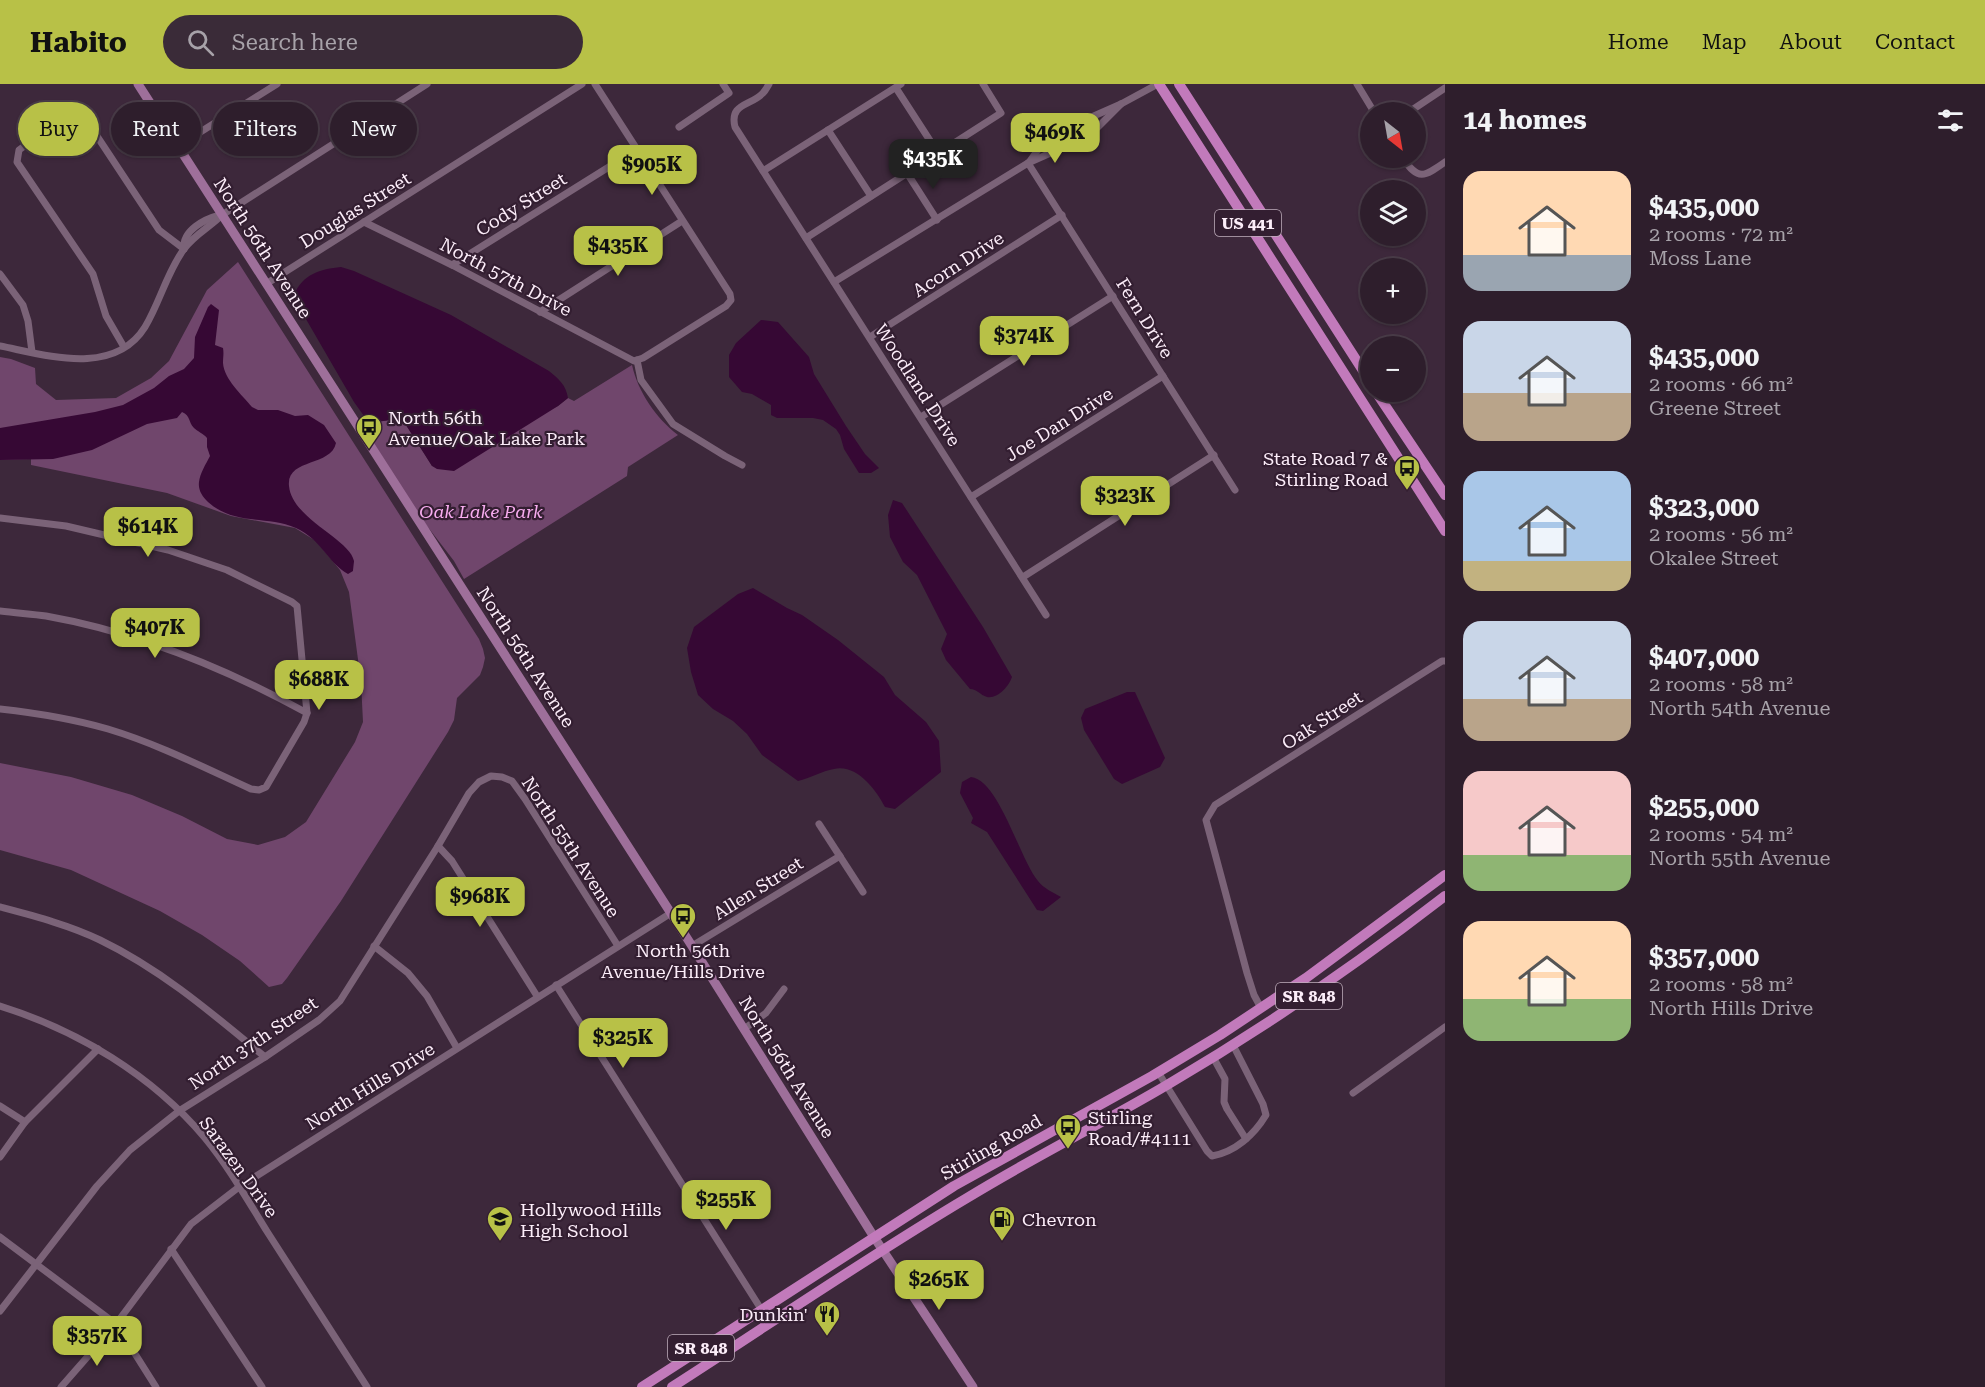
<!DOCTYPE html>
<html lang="en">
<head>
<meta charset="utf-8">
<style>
	body { margin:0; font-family:"Roboto Serif",serif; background:#3a2b38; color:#f1f3f6; height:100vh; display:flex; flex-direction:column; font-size:22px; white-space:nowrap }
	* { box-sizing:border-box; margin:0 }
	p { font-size:20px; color:#a7a2a9 }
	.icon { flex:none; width:33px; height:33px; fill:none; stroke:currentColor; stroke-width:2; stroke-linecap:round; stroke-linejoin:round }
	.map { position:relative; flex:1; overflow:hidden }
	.side { display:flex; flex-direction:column; background:#2e1e2c; width:540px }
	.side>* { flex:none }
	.guide { position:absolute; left:18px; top:18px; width:570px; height:54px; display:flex; gap:12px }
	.needle { width:39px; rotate:149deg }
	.controls { position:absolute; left:1360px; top:18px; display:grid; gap:12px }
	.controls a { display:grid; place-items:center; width:66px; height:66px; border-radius:50%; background:#2e1e2c; box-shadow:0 2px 4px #0004,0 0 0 2px #493c48; font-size:30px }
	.price { position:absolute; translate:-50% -51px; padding:0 14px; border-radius:12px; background:#b8c147; color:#111; font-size:20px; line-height:39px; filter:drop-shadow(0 2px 3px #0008) }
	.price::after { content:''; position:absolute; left:50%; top:36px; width:18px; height:14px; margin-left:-9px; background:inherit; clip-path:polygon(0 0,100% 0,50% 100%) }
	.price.active { background:#222; color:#fff }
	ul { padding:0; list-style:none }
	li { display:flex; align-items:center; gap:18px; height:150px; padding:0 18px }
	li span { display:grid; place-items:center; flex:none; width:168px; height:120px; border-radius:18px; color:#555 }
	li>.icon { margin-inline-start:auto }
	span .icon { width:72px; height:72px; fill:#fffc; stroke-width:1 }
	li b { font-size:26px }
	h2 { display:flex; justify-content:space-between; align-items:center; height:72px; padding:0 18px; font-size:26px }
	.pill { padding:0 21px; border-radius:27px; background:#2e1e2c; box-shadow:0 2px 4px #0004,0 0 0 2px #493c48; font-size:21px; line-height:54px }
	.pill.active { background:#b8c147; color:#111 }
	header { display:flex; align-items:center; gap:36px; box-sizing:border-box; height:84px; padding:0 30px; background:#b8c147; color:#111 }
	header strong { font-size:28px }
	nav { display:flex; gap:33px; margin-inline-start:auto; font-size:21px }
	.search { width:420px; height:54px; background:#3a2b38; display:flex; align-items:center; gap:15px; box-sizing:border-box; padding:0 21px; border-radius:33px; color:#a7a2a9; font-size:22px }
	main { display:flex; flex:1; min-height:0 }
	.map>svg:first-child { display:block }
</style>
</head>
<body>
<header>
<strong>Habito</strong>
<div class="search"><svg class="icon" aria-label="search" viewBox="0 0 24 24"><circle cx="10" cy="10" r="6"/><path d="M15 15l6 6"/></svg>Search here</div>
<nav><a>Home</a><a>Map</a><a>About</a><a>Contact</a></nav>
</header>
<main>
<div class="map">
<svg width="1445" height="1303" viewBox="0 0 1445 1303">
	<rect width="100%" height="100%" fill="#3d283b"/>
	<g fill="#70466c">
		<path d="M238 178 479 555 483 565 485 574 483 583 480 591 457 614 454 636 448 648 341 817 287 894 282 900 269 903 240 877 202 851 160 827 71 786 0 766V679L71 693 132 711 182 732 227 755 258 761 285 753 306 738 355 658 363 638 361 598 349 508 340 486 316 457 295 444 231 432 167 409 31 381V375L0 376V273L11 275 35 284 36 300 56 316 116 314 151 294 169 277 207 206Z"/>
		<path d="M632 281C638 308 656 334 678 351L628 383 627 392 464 495 454 477 424 438 362 343 369 339 397 335 406 341 432 382 558 322 568 314 574 317Z"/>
	</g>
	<g fill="#360834">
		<path d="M341 183 354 187 451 231 549 287C559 295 566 301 568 314L558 322 454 387 437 385 432 382 406 341 397 335 369 339 354 318 299 223 294 211C303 190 320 185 341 183Z"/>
		<path d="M211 220 219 226 215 261 223 264C224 270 223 273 223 279 224 295 242 311 252 323L258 326H278L295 332 308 331 324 341 336 359C331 383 286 374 289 402 292 435 350 455 354 477 354 478 353 486 353 487L348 490C328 479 321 455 296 444 266 431 235 442 208 418 202 412 198 406 199 398 200 389 206 380 210 372L207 363V354C203 349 198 348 194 344 188 338 191 332 182 328L177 334 147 340 92 366 53 375 0 376V344L95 328 123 321 154 304 169 292 184 285 194 274 195 253 208 223Z"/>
		<path d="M761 236 778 238 809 273 814 290 846 342 865 370 879 384 871 389H859L844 365 840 351 836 345 823 336 813 334H777L771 331V321L752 310 742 308 729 293V271L736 259Z"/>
		<path d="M893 416 902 419 983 543 1012 593C1009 602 998 615 987 613 980 611 977 605 970 605L946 576 941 565 947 550 917 491 903 478 890 453 888 431Z"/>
		<path d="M753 504 787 524 802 531 838 556 884 593 895 611 926 638 939 657 941 688 895 725 885 723C876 706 857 680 834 685 822 687 810 694 798 697L762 671 747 650 733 637 713 625 698 611 691 588 687 564 694 543 738 510Z"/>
		<path d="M1127 608H1135L1165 674 1160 683 1122 700 1114 695 1084 646 1081 634 1085 625Z"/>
		<path d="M971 693C999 696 1020 776 1038 797 1043 804 1054 809 1061 813L1043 827 1037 826 987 748 971 739 973 734 960 709 962 698Z"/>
	</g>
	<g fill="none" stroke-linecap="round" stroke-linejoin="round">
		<g stroke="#7b6378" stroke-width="7">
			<path d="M769 0C767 3 766 6 763 9 751 22 729 19 735 43L1046 531"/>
			<path d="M1357 0 1374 28"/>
			<path d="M896 4 938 69"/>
			<path d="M1409 28 1445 4"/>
			<path d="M1087 35 1121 20 1158 0"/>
			<path d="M679 43 729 9 723 0"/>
			<path d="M828 46 871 112"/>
			<path d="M178 62 277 0"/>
			<path d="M1403 74C1418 97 1424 93 1445 78"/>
			<path d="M1030 77 1040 63 1079 39"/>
			<path d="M1028 79 1235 406"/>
			<path d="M763 87 901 0"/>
			<path d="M907 89 937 136"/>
			<path d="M364 138 452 181 634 277 643 274 726 222 731 216 730 210 595 0"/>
			<path d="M806 154 1001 29 983 0"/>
			<path d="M184 165C182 146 205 135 220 131"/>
			<path d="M452 181 636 66"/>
			<path d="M0 190 23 221 28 237 32 268"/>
			<path d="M834 198 1028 79 1073 59 1098 43 1121 20"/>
			<path d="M266 200 582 0"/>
			<path d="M540 228 682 137"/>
			<path d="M870 253 1062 131"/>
			<path d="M0 262C46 271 114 293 145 243 160 218 167 188 184 165 194 151 210 143 222 131L427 0"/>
			<path d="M124 263 106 232 93 190 17 78 19 66 49 44 80 30 87 37 159 146 184 165"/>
			<path d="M637 276 641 296 673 340 725 372 742 381"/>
			<path d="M921 333 1113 212"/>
			<path d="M971 413 1163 292"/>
			<path d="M0 434 66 442 168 466 227 486 292 518 297 522 307 629 304 638 266 703 259 706 251 705C205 684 158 660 108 645 73 635 36 629 0 625"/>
			<path d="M1023 493 1214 371"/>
			<path d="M0 527C15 529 31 530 46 532 136 548 227 585 307 629"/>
			<path d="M819 740 863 808"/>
			<path d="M438 762 452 777 537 912"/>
			<path d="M0 823C34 832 69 841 100 856 162 886 213 930 265 973"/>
			<path d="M374 862 408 889 427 912 457 964"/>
			<path d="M692 862 840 772"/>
			<path d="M556 901 761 1225"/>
			<path d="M0 922C77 946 152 991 205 1054 229 1083 248 1117 268 1149 301 1200 334 1252 367 1303"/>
			<path d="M1261 924 1254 911 1247 889 1206 736 1215 721 1442 577H1445"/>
			<path d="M744 945 766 929 784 905"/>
			<path d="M1213 973 1225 995 1224 1018 1227 1025 1246 1055"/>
			<path d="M1158 988 1207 1067 1212 1072C1235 1068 1254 1051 1266 1031L1263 1020 1233 961"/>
			<path d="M1353 1009 1445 943"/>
			<path d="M0 1022 25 1038"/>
			<path d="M0 1073 25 1038 98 965"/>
			<path d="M0 1153 112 1237"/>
			<path d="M171 1165 262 1303"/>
			<path d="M0 1227 97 1102 130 1066 179 1027 265 973 319 936 340 917 438 762 469 709 479 698 491 692 502 693 512 697 525 715 618 862"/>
			<path d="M119 1236 191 1140 239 1103 671 829"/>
			<path d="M120 1246 156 1303"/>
			<path d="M61 1303 111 1246"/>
		</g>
		<path stroke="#9e6f9a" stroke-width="9" d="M138 0 692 862 874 1153 973 1303"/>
		<g stroke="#c27abb" stroke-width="10">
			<path d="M1159 0 1445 447"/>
			<path d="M1179 0 1371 299"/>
			<path d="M1376 308 1445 411"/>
			<path d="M642 1303 954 1102 1152 992 1220 951 1306 894 1445 791"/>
			<path d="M672 1303C770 1240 866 1174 967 1114 1032 1074 1101 1040 1167 1001 1264 944 1356 881 1445 812"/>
		</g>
	</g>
	<defs>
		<g id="bus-pin" transform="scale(1.35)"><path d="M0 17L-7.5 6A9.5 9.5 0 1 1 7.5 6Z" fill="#b8c147" stroke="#331e31"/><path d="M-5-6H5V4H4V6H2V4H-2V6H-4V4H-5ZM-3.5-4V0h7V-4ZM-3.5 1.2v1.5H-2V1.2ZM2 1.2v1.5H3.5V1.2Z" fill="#111"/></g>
		<g id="school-pin" transform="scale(1.35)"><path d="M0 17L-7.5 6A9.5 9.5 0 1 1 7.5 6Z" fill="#b8c147" stroke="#331e31"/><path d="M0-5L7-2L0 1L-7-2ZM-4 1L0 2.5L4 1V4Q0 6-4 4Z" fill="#111"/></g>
		<g id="fuel-pin" transform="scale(1.35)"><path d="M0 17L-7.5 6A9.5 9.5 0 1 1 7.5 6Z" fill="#b8c147" stroke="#331e31"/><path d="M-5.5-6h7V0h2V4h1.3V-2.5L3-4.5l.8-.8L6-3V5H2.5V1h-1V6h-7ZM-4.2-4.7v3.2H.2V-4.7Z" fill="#111"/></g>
		<g id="restaurant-pin" transform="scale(1.35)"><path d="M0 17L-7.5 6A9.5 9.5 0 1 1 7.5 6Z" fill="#b8c147" stroke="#331e31"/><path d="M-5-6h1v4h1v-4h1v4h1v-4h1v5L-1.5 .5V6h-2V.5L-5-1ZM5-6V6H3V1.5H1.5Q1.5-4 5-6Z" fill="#111"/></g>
	</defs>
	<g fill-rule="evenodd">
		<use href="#bus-pin" x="369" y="343"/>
		<use href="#bus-pin" x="1407" y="384"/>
		<use href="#bus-pin" x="683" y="832"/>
		<use href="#bus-pin" x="1068" y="1043"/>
		<use href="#school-pin" x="500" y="1135"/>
		<use href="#fuel-pin" x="1002" y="1135"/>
		<use href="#restaurant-pin" x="827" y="1230"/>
	</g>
	<g text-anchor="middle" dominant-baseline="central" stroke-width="4.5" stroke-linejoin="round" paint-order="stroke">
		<g fill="#331e31" stroke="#c0afbd" stroke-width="1.5">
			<rect x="1215" y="126" width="66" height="26" rx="4.5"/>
			<rect x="1276" y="899" width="66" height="26" rx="4.5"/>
			<rect x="668" y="1251" width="66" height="26" rx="4.5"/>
		</g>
		<g font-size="16" font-weight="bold" fill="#fcedf9">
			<text x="1248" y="139">US 441</text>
			<text x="1309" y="912">SR 848</text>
			<text x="701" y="1264">SR 848</text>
		</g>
		<g font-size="18" fill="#fcedf9" stroke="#331e31">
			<text transform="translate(521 120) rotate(-32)">Cody Street</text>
			<text transform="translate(355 126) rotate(-32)">Douglas Street</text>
			<text transform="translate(263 164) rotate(57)">North 56th Avenue</text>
			<text transform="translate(958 180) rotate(-33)">Acorn Drive</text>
			<text transform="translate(506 193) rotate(28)">North 57th Drive</text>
			<text transform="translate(1145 234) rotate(58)">Fern Drive</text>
			<text transform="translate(918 301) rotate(57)">Woodland Drive</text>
			<text transform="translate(1059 340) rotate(-32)">Joe Dan Drive</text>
			<text transform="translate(526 573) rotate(57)">North 56th Avenue</text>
			<text transform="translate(1322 636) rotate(-33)">Oak Street</text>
			<text transform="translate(571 763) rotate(57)">North 55th Avenue</text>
			<text transform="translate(758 804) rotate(-32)">Allen Street</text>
			<text transform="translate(253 959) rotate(-34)">North 37th Street</text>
			<text transform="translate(787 983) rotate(58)">North 56th Avenue</text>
			<text transform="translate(370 1002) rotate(-32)">North Hills Drive</text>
			<text transform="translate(991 1063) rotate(-30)">Stirling Road</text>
			<text transform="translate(239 1083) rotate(54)">Sarazen Drive</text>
		</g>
		<g font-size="18" fill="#fcedf9" stroke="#331e31" text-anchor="start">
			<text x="388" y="333">North 56th<tspan x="388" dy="21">Avenue/Oak Lake Park</tspan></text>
			<text x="1388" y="374" text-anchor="end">State Road 7 &amp;<tspan x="1388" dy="21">Stirling Road</tspan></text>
			<text x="683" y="866" text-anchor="middle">North 56th<tspan x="683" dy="21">Avenue/Hills Drive</tspan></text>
			<text x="1088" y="1033">Stirling<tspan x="1088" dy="21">Road/#4111</tspan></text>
			<text x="520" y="1125">Hollywood Hills<tspan x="520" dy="21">High School</tspan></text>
			<text x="1022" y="1135">Chevron</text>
			<text x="808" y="1230" text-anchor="end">Dunkin'</text>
		</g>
		<g font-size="18" font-style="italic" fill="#f7acef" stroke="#331e31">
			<text x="481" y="427">Oak Lake Park</text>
		</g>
	</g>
</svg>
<div class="controls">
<a><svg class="needle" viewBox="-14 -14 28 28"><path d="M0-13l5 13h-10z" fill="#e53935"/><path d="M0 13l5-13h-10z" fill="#a7a2a9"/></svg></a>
<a><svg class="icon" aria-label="layers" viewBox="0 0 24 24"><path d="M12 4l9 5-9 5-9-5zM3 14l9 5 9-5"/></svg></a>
<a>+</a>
<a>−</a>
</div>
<b class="price" style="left:1055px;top:80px">$469K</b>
<b class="price active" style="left:933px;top:106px">$435K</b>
<b class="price" style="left:652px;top:112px">$905K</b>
<b class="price" style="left:618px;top:193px">$435K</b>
<b class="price" style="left:1024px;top:283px">$374K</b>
<b class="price" style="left:1125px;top:443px">$323K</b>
<b class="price" style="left:148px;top:474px">$614K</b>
<b class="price" style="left:155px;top:575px">$407K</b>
<b class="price" style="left:319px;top:627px">$688K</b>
<b class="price" style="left:480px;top:844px">$968K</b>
<b class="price" style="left:623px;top:985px">$325K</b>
<b class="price" style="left:726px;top:1147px">$255K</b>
<b class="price" style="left:939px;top:1227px">$265K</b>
<b class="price" style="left:97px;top:1283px">$357K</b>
<div class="guide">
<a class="pill active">Buy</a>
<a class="pill">Rent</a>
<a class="pill">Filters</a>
<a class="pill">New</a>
</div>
</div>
<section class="side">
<h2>14 homes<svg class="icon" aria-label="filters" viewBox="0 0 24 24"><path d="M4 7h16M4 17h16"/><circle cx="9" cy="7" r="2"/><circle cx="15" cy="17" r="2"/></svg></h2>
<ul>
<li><span style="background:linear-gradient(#ffd9b3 70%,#9aa5b1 0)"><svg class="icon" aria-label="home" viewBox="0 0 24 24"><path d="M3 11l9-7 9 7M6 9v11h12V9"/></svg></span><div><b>$435,000</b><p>2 rooms · 72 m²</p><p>Moss Lane</p></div></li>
<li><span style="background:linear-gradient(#c9d6e8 60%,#b9a48a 0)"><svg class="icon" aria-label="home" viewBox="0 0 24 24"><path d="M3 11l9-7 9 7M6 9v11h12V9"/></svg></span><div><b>$435,000</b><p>2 rooms · 66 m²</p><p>Greene Street</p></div></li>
<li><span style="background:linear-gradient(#a9c7e8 75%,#c2b280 0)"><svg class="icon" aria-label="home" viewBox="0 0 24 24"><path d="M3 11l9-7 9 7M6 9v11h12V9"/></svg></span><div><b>$323,000</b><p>2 rooms · 56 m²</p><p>Okalee Street</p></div></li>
<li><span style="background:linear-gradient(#c9d6e8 65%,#b9a48a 0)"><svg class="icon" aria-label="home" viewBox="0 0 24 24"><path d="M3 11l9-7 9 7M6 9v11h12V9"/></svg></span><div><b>$407,000</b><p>2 rooms · 58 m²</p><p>North 54th Avenue</p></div></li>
<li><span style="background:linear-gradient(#f6c9c9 70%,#8fb573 0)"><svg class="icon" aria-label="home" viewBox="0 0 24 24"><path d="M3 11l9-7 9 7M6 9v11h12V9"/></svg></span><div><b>$255,000</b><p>2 rooms · 54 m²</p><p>North 55th Avenue</p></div></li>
<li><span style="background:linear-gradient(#ffd9b3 65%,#8fb573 0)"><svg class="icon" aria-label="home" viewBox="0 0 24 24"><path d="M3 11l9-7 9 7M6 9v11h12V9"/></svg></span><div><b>$357,000</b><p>2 rooms · 58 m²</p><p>North Hills Drive</p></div></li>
</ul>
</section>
</main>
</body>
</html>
